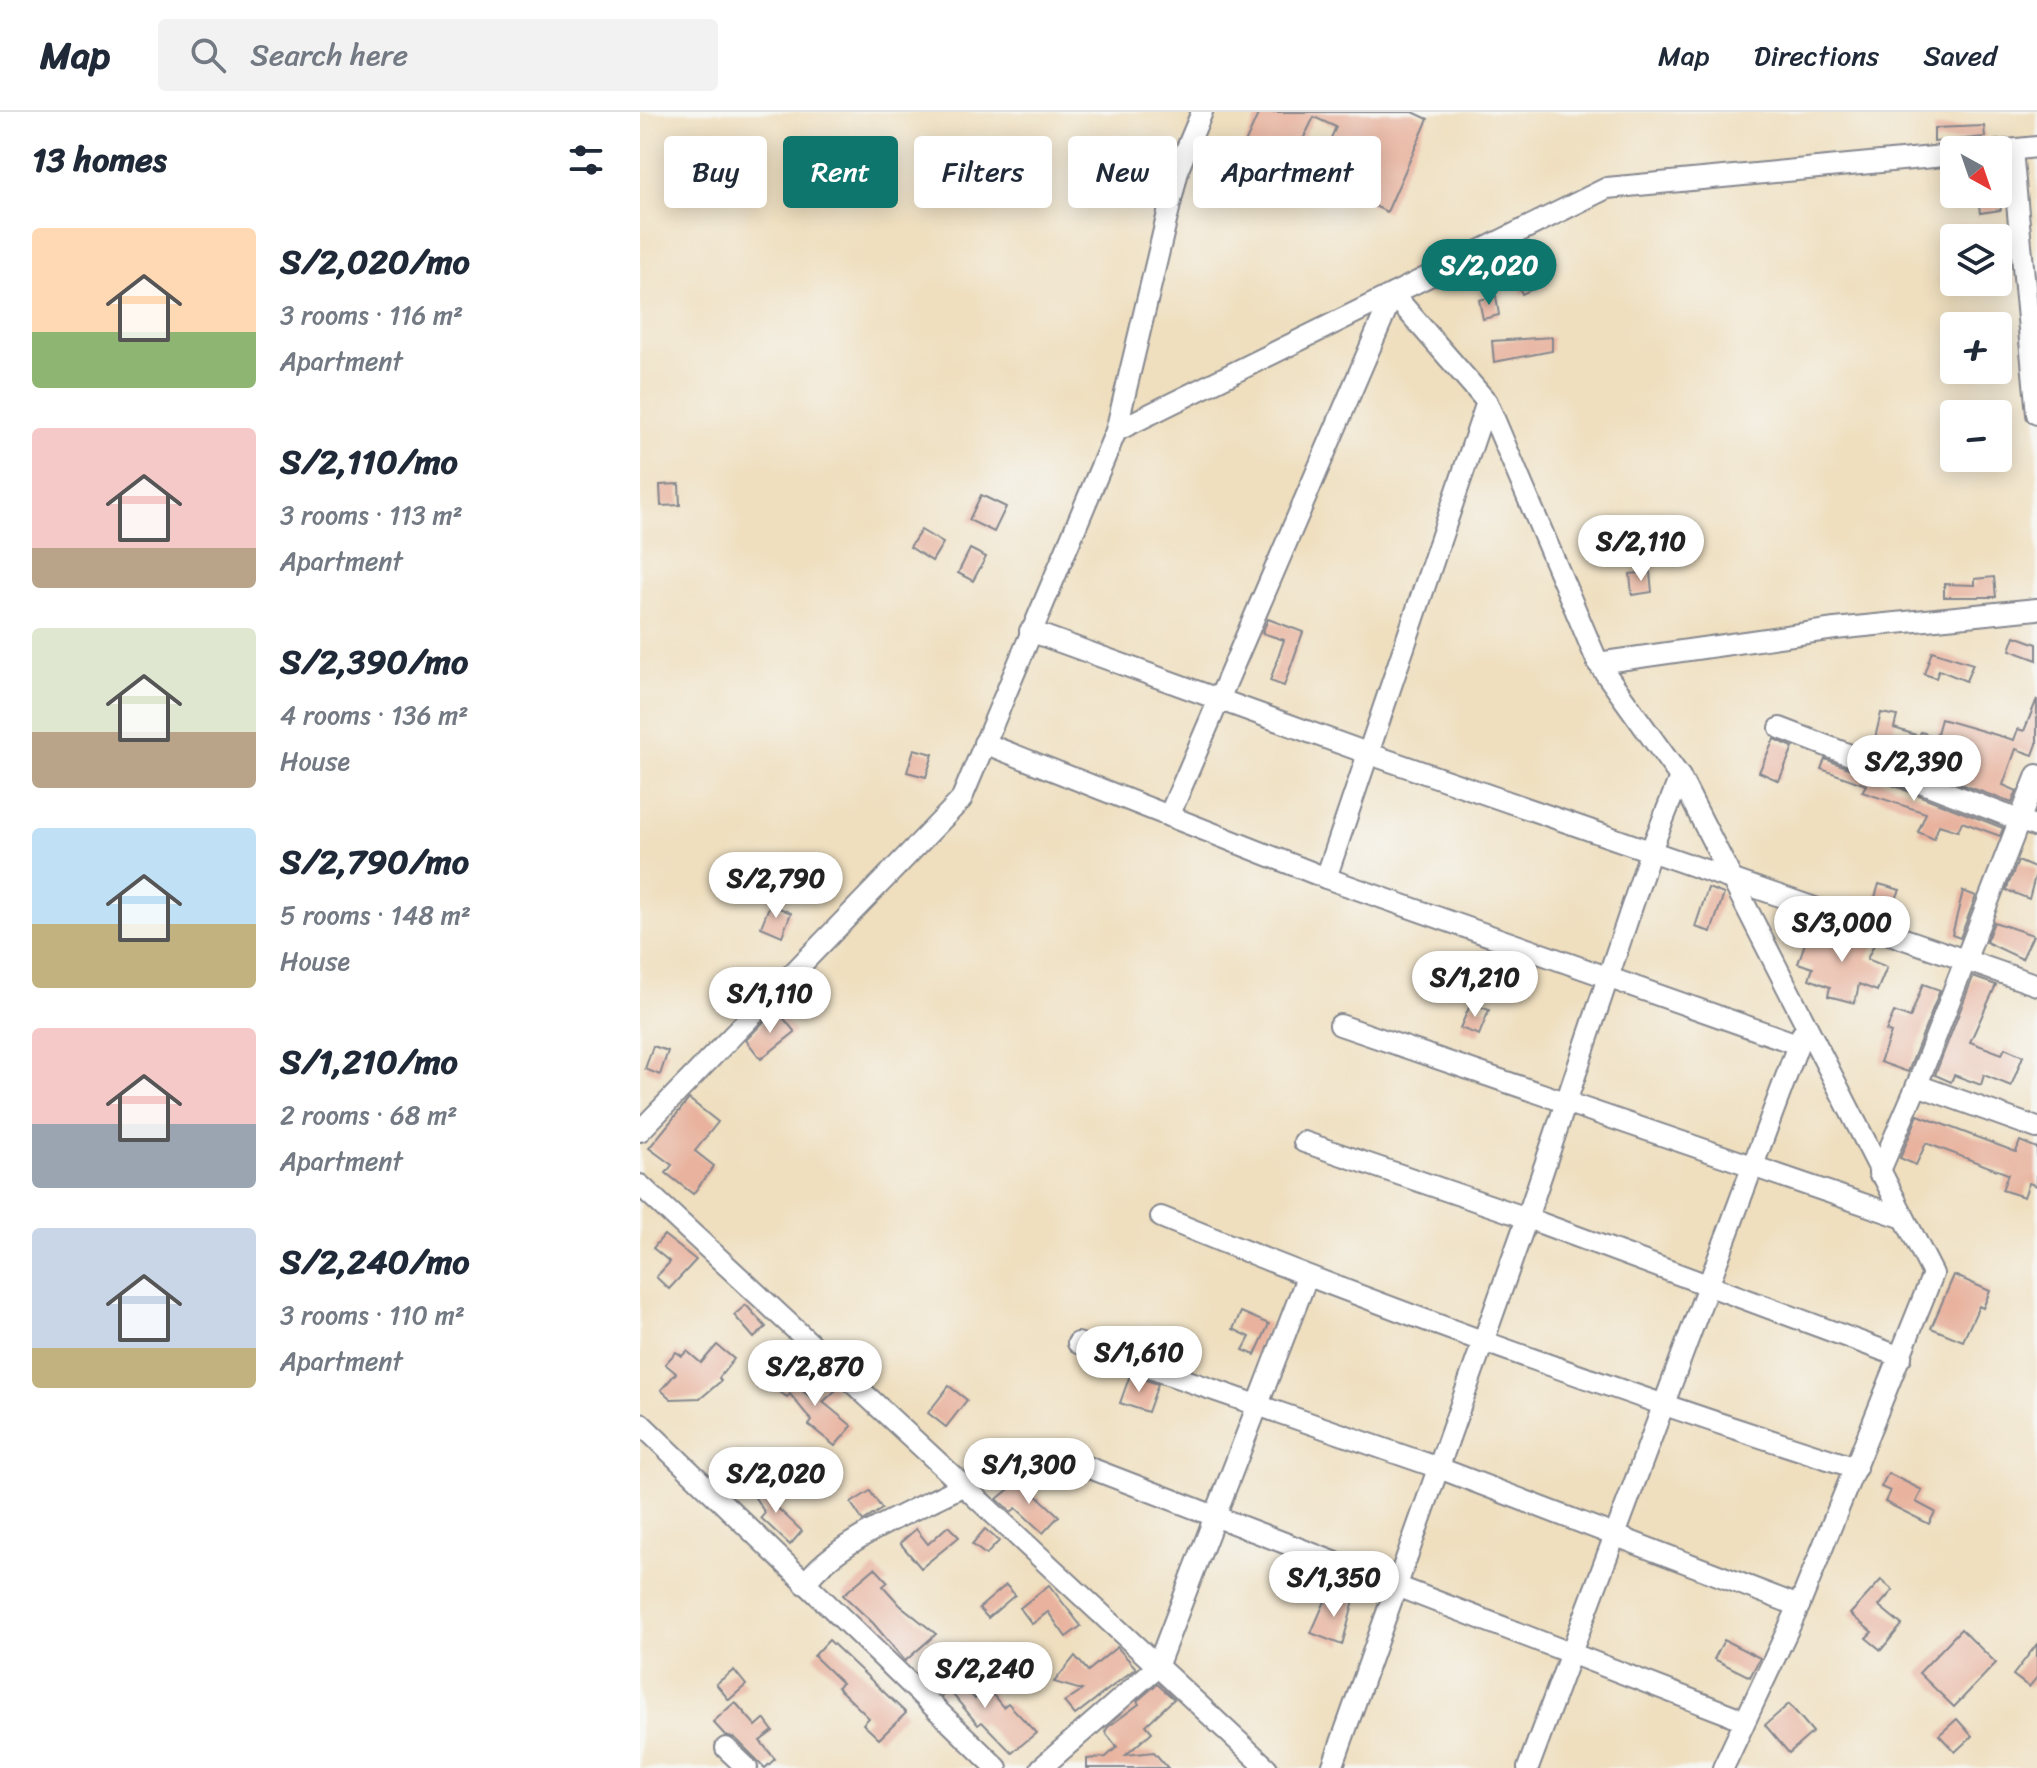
<!DOCTYPE html>
<html lang="en">
<head>
<meta charset="utf-8">
<style>
	body { margin:0; font-family:Sriracha,sans-serif; background:#f2f2f3; color:#1f2937; height:100vh; display:flex; flex-direction:column; font-size:30px; white-space:nowrap }
	* { box-sizing:border-box; margin:0 }
	p { font-size:26px; color:#747a83 }
	.icon { flex:none; width:44px; height:44px; fill:none; stroke:currentColor; stroke-width:2; stroke-linecap:round; stroke-linejoin:round }
	.map { position:relative; flex:1; overflow:hidden }
	.sheet { display:flex; flex-direction:column; background:#fff; width:640px }
	.sheet>* { flex:none }
	.guide { position:absolute; left:24px; top:24px; width:760px; height:72px; display:flex; gap:16px }
	.needle { width:52px; rotate:140deg }
	.controls { position:absolute; left:1300px; top:24px; display:grid; gap:16px }
	.controls a { display:grid; place-items:center; width:72px; height:72px; border-radius:8px; background:#fff; box-shadow:0 4px 20px #0003; font-size:40px }
	.price { position:absolute; translate:-50% -68px; padding:0 18px; border-radius:28px; background:#fff; color:#222; font-size:26px; line-height:52px; filter:drop-shadow(0 2px 4px #0008) }
	.price::after { content:''; position:absolute; left:50%; top:48px; width:24px; height:18px; margin-left:-12px; background:inherit; clip-path:polygon(0 0,100% 0,50% 100%) }
	.price.active { background:#0f766e; color:#fff }
	ul { padding:0; list-style:none }
	li { display:flex; align-items:center; gap:24px; height:200px; padding:0 32px }
	li span { display:grid; place-items:center; flex:none; width:224px; height:160px; border-radius:8px; color:#555 }
	li>.icon { margin-inline-start:auto }
	span .icon { width:96px; height:96px; fill:#fffc; stroke-width:1 }
	li b { font-size:34px }
	h2 { display:flex; justify-content:space-between; align-items:center; height:96px; padding:0 32px; font-size:34px }
	.tag { padding:0 28px; border-radius:8px; background:#fff; box-shadow:0 4px 20px #0003; font-size:28px; line-height:72px }
	.tag.active { background:#0f766e; color:#fff }
	header { display:flex; align-items:center; gap:48px; box-sizing:border-box; height:112px; padding:0 40px; background:#fff; border-bottom:2px solid #e0e1e3 }
	header strong { font-size:38px }
	nav { display:flex; gap:44px; margin-inline-start:auto; font-size:28px }
	.search { width:560px; height:72px; background:#f2f2f3; display:flex; align-items:center; gap:20px; box-sizing:border-box; padding:0 28px; border-radius:8px; color:#747a83; font-size:30px }
	main { display:flex; flex:1; min-height:0 }
	.map>svg:first-child { display:block }
</style>
</head>
<body>
<header>
<strong>Map</strong>
<div class="search"><svg class="icon" aria-label="search" viewBox="0 0 24 24"><circle cx="10" cy="10" r="6"/><path d="M15 15l6 6"/></svg>Search here</div>
<nav><a>Map</a><a>Directions</a><a>Saved</a></nav>
</header>
<main>
<section class="sheet">
<h2>13 homes<svg class="icon" aria-label="filters" viewBox="0 0 24 24"><path d="M4 7h16M4 17h16"/><circle cx="9" cy="7" r="2"/><circle cx="15" cy="17" r="2"/></svg></h2>
<ul>
<li><span style="background:linear-gradient(#ffd9b3 65%,#8fb573 0)"><svg class="icon" aria-label="home" viewBox="0 0 24 24"><path d="M3 11l9-7 9 7M6 9v11h12V9"/></svg></span><div><b>S/2,020/mo</b><p>3 rooms · 116 m²</p><p>Apartment</p></div></li>
<li><span style="background:linear-gradient(#f6c9c9 75%,#b9a48a 0)"><svg class="icon" aria-label="home" viewBox="0 0 24 24"><path d="M3 11l9-7 9 7M6 9v11h12V9"/></svg></span><div><b>S/2,110/mo</b><p>3 rooms · 113 m²</p><p>Apartment</p></div></li>
<li><span style="background:linear-gradient(#dfe7d0 65%,#b9a48a 0)"><svg class="icon" aria-label="home" viewBox="0 0 24 24"><path d="M3 11l9-7 9 7M6 9v11h12V9"/></svg></span><div><b>S/2,390/mo</b><p>4 rooms · 136 m²</p><p>House</p></div></li>
<li><span style="background:linear-gradient(#bfe0f5 60%,#c2b280 0)"><svg class="icon" aria-label="home" viewBox="0 0 24 24"><path d="M3 11l9-7 9 7M6 9v11h12V9"/></svg></span><div><b>S/2,790/mo</b><p>5 rooms · 148 m²</p><p>House</p></div></li>
<li><span style="background:linear-gradient(#f6c9c9 60%,#9aa5b1 0)"><svg class="icon" aria-label="home" viewBox="0 0 24 24"><path d="M3 11l9-7 9 7M6 9v11h12V9"/></svg></span><div><b>S/1,210/mo</b><p>2 rooms · 68 m²</p><p>Apartment</p></div></li>
<li><span style="background:linear-gradient(#c9d6e8 75%,#c2b280 0)"><svg class="icon" aria-label="home" viewBox="0 0 24 24"><path d="M3 11l9-7 9 7M6 9v11h12V9"/></svg></span><div><b>S/2,240/mo</b><p>3 rooms · 110 m²</p><p>Apartment</p></div></li>
</ul>
</section>
<div class="map">
<svg width="1397" height="1656" viewBox="0 0 1397 1656">
	<rect width="100%" height="100%" fill="#f6f6f2"/>
	<filter id="ink" filterUnits="userSpaceOnUse"><feTurbulence type="fractalNoise" baseFrequency=".0125" numOctaves="2"/><feDisplacementMap in="SourceGraphic" scale="16" xChannelSelector="R" yChannelSelector="G"/><feConvolveMatrix kernelMatrix="1 2 1 2 8 2 1 2 1" color-interpolation-filters="sRGB"/></filter>
	<filter id="wash" filterUnits="userSpaceOnUse"><feTurbulence type="fractalNoise" baseFrequency=".006" numOctaves="4" result="noise"/><feDisplacementMap in="SourceGraphic" scale="32" xChannelSelector="R" yChannelSelector="G"/><feGaussianBlur stdDeviation="1.8" result="paint"/><feColorMatrix in="noise" values="0 0 0 0 0 0 0 0 0 0 0 0 0 0 0 0 0 1.4 0 .05"/><feComposite in="paint" operator="in"/></filter>
	<g filter="url(#wash)">
		<rect width="100%" height="100%" fill="#efdfbf"/>
		<g id="blocks">
			<g fill="#e8b29e">
				<path d="M619 0H773L788 7 747 100 673 65 696 15 674 5 637 80 593 58Z"/>
				<path d="M1344 14 1345 25 1294 30V16Z"/>
				<path d="M1358 80 1361 98 1340 101 1338 84Z"/>
				<path d="M891 152 896 166 892 168 895 176 882 182 872 159Z"/>
				<path d="M856 184 859 203 843 207 839 188Z"/>
				<path d="M912 225V239L854 250 852 229Z"/>
				<path d="M39 372 40 393 21 394 20 373Z"/>
				<path d="M341 383 366 395 354 420 329 408Z"/>
				<path d="M281 418 303 431 292 449 270 435Z"/>
				<path d="M330 437 346 445 333 469 318 461Z"/>
				<path d="M1010 460 1012 480 992 483 990 462Z"/>
				<path d="M1354 465 1356 485H1304V472L1335 473V467Z"/>
				<path d="M628 507 663 520 644 574 630 569 644 528 622 521Z"/>
				<path d="M1375 524 1397 532V548L1370 538Z"/>
				<path d="M1292 539 1333 552 1326 569 1299 558 1296 566 1284 562Z"/>
				<path d="M1397 587V632L1393 643 1376 637 1363 673 1377 679 1372 691 1302 665 1304 660 1295 656 1297 650 1265 640 1266 634 1235 626 1241 601 1257 604 1254 616 1279 624 1281 620 1296 625 1301 607 1374 628 1378 617 1384 619Z"/>
				<path d="M1134 627 1153 635 1139 669 1119 660Z"/>
				<path d="M274 637 293 642 286 665 267 660Z"/>
				<path d="M1185 647 1363 716 1360 724 1322 710 1318 719 1299 713 1294 727 1278 720 1286 701 1222 680 1226 673 1181 657Z"/>
				<path d="M1378 749 1397 757 1389 787 1366 778Z"/>
				<path d="M1239 772 1260 778 1251 798 1233 792Z"/>
				<path d="M1068 776 1084 782 1071 820 1055 815Z"/>
				<path d="M1323 779 1336 784 1320 826 1312 823Z"/>
				<path d="M130 792 151 801 142 824 121 815Z"/>
				<path d="M1354 810 1393 823 1382 847 1346 830Z"/>
				<path d="M1191 816 1235 831 1227 847 1247 855 1237 879 1219 872 1215 891 1188 884 1190 875 1169 867 1173 856 1158 851 1169 820 1187 827Z"/>
				<path d="M1333 865 1356 873 1330 930 1362 942 1365 936 1383 944 1371 974 1344 963 1341 973 1314 963 1311 970 1295 963Z"/>
				<path d="M1283 872 1300 878 1268 960 1240 950 1251 921 1246 919 1254 900 1270 906Z"/>
				<path d="M831 891 849 898 839 923 820 916Z"/>
				<path d="M136 897 155 920 121 947 106 928Z"/>
				<path d="M13 934 28 939 20 963 5 957Z"/>
				<path d="M49 987 78 1010 55 1039 74 1054 53 1082 26 1061 32 1053 9 1036Z"/>
				<path d="M1278 1003 1376 1040 1380 1029 1397 1036V1074L1389 1071 1384 1085 1362 1078 1368 1062 1286 1031 1276 1053 1260 1046Z"/>
				<path d="M24 1123 56 1148 29 1177 16 1165 30 1150 13 1136Z"/>
				<path d="M1314 1163 1350 1179 1343 1196 1339 1194 1323 1229 1291 1216Z"/>
				<path d="M106 1193 126 1215 114 1226 94 1203Z"/>
				<path d="M601 1200 629 1212 615 1243 603 1238 610 1225 593 1217Z"/>
				<path d="M77 1233 94 1247 79 1266 81 1269 61 1286 31 1287 21 1278 36 1261 25 1252 36 1240 42 1244 47 1239 61 1251Z"/>
				<path d="M136 1258 170 1285 187 1269 196 1278 183 1290 212 1314 195 1334 169 1313 172 1309 150 1282 147 1285 126 1270Z"/>
				<path d="M490 1263 518 1272 508 1300 480 1291Z"/>
				<path d="M309 1274 327 1288 306 1315 288 1301Z"/>
				<path d="M382 1333 402 1355 386 1369 366 1346Z"/>
				<path d="M1248 1361 1282 1378 1276 1390 1295 1400 1289 1412 1245 1390 1250 1379 1241 1375Z"/>
				<path d="M380 1368 419 1404 403 1421 376 1396 371 1400 357 1387Z"/>
				<path d="M129 1372 136 1382 128 1387 162 1419 150 1433 121 1406 125 1401 110 1378 114 1374 119 1379Z"/>
				<path d="M230 1379 242 1397 223 1409 211 1391Z"/>
				<path d="M308 1414 319 1425 281 1456 260 1431 276 1417 288 1432Z"/>
				<path d="M345 1417 359 1429 346 1443 332 1432Z"/>
				<path d="M235 1456 248 1470 243 1474 260 1493 296 1522 265 1549 233 1511 203 1483Z"/>
				<path d="M1241 1468 1253 1478 1239 1494 1262 1513 1241 1538 1226 1526 1232 1520 1210 1502Z"/>
				<path d="M366 1473 375 1483 348 1506 339 1496Z"/>
				<path d="M409 1473 441 1514 426 1525 408 1500 392 1512 380 1496Z"/>
				<path d="M689 1480 714 1489 702 1533 671 1521Z"/>
				<path d="M1321 1517 1356 1551 1314 1595 1279 1561Z"/>
				<path d="M189 1528 266 1601 239 1627 223 1612 229 1606 197 1575 202 1571 174 1544Z"/>
				<path d="M1084 1528 1120 1546 1110 1565 1074 1547Z"/>
				<path d="M1397 1532V1565L1389 1575 1373 1563Z"/>
				<path d="M477 1535 496 1556 435 1603 424 1590 442 1578 414 1570 435 1544 448 1559Z"/>
				<path d="M303 1551 335 1587 347 1576 363 1595 368 1591 396 1621 372 1641 342 1610 338 1613 309 1578 302 1584 286 1566Z"/>
				<path d="M94 1558 106 1573 89 1588 76 1572Z"/>
				<path d="M517 1572 534 1587 506 1613 512 1620 486 1643 514 1640 528 1656H447V1647L466 1645 477 1635 465 1620 468 1615 499 1592 497 1589Z"/>
				<path d="M95 1590 116 1614 124 1607 133 1619 120 1629 135 1647 125 1656 95 1626 85 1623 73 1610Z"/>
				<path d="M1149 1592 1173 1620 1149 1641 1125 1613Z"/>
				<path d="M1317 1607 1332 1624 1315 1640 1299 1623Z"/>
			</g>
		</g>
	</g>
	<g filter="url(#ink)">
		<use href="#blocks" fill-opacity="0" stroke="#85878e" stroke-width="2"/>
		<g fill="none" stroke-linecap="round" stroke-linejoin="round">
			<g stroke="#85878e" stroke-width="24">
				<g id="minor">
					<path d="M1372 38 1397 302"/>
					<path d="M1358 39 1397 35"/>
					<path d="M476 319 967 76 1314 43"/>
					<path d="M390 519 727 641 1397 873"/>
					<path d="M958 551 1195 517 1397 497"/>
					<path d="M1140 616 1397 715"/>
					<path d="M344 631 686 766 1157 932"/>
					<path d="M529 704 753 182 847 290 958 551 1040 665 1293 1162 1159 1494 1083 1656"/>
					<path d="M686 766 847 290"/>
					<path d="M700 913 1264 1106"/>
					<path d="M1277 973 1397 1016"/>
					<path d="M0 1019 321 688 476 319 539 55 562 0"/>
					<path d="M664 1030 887 1106 1261 1245"/>
					<path d="M1239 1061 1277 973 1397 663"/>
					<path d="M0 1073 627 1656"/>
					<path d="M521 1105C749 1199 981 1281 1216 1356"/>
					<path d="M438 1231 799 1356 1159 1494"/>
					<path d="M0 1311 357 1656"/>
					<path d="M437 1351 1104 1608"/>
					<path d="M165 1472C194 1429 276 1398 322 1374"/>
					<path d="M86 1636 107 1656"/>
					<path d="M401 1656 517 1555 667 1165"/>
					<path d="M692 1656 887 1106 1011 738 1040 665"/>
					<path d="M888 1656 1162 922"/>
				</g>
			</g>
			<use href="#minor" stroke="#fff" stroke-width="20"/>
		</g>
	</g>
</svg>
<div class="controls">
<a><svg class="needle" viewBox="-14 -14 28 28"><path d="M0-13l5 13h-10z" fill="#e53935"/><path d="M0 13l5-13h-10z" fill="#747a83"/></svg></a>
<a><svg class="icon" aria-label="layers" viewBox="0 0 24 24"><path d="M12 4l9 5-9 5-9-5zM3 14l9 5 9-5"/></svg></a>
<a>+</a>
<a>−</a>
</div>
<b class="price active" style="left:849px;top:195px">S/2,020</b>
<b class="price" style="left:1001px;top:471px">S/2,110</b>
<b class="price" style="left:1274px;top:691px">S/2,390</b>
<b class="price" style="left:136px;top:808px">S/2,790</b>
<b class="price" style="left:1202px;top:852px">S/3,000</b>
<b class="price" style="left:835px;top:907px">S/1,210</b>
<b class="price" style="left:130px;top:923px">S/1,110</b>
<b class="price" style="left:499px;top:1282px">S/1,610</b>
<b class="price" style="left:175px;top:1296px">S/2,870</b>
<b class="price" style="left:389px;top:1394px">S/1,300</b>
<b class="price" style="left:136px;top:1403px">S/2,020</b>
<b class="price" style="left:694px;top:1507px">S/1,350</b>
<b class="price" style="left:345px;top:1598px">S/2,240</b>
<div class="guide">
<a class="tag">Buy</a>
<a class="tag active">Rent</a>
<a class="tag">Filters</a>
<a class="tag">New</a>
<a class="tag">Apartment</a>
</div>
</div>
</main>
</body>
</html>
